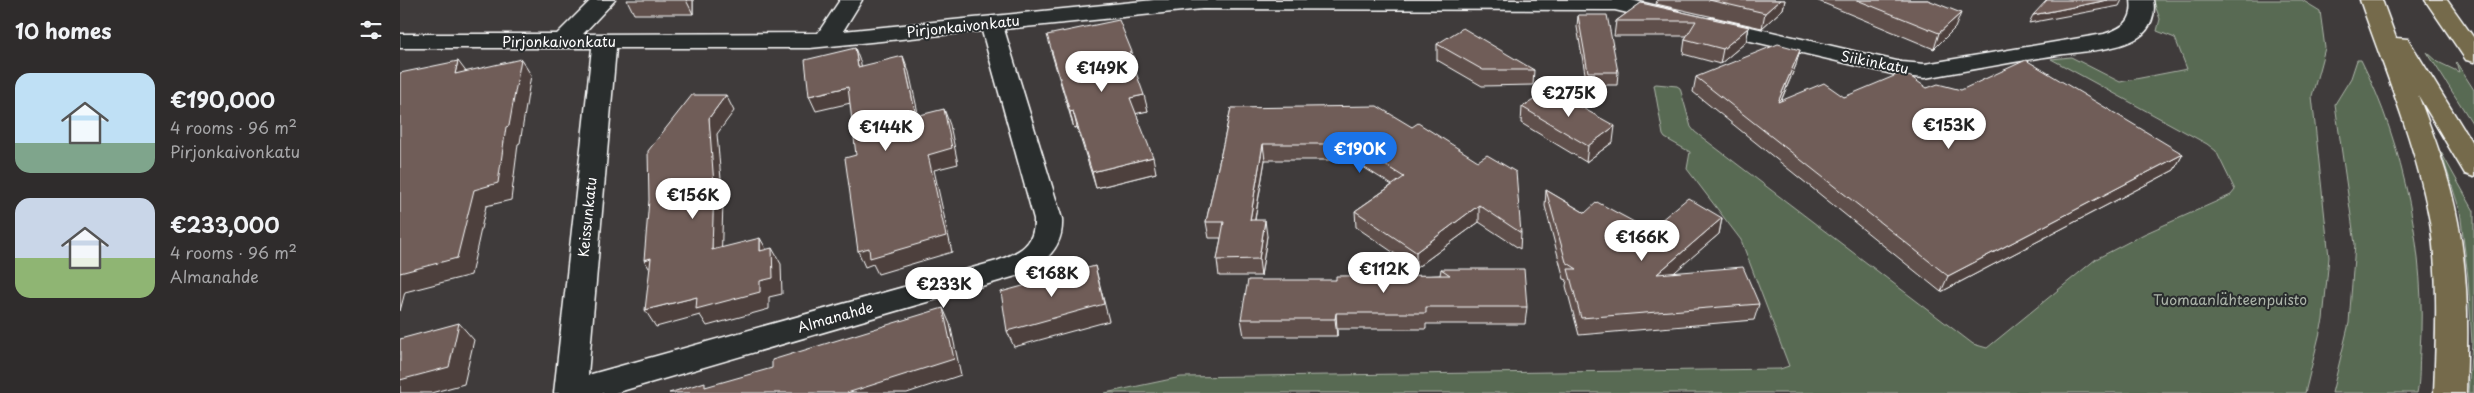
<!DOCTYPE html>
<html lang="en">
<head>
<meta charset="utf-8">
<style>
	body { margin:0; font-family:"Playpen Sans",sans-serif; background:#373434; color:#f1f3f6; height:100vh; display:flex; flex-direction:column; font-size:19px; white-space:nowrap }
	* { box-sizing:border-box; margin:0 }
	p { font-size:16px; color:#a7a7a9 }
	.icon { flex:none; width:28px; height:28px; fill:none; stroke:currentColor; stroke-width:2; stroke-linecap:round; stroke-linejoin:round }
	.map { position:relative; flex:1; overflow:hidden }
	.details { display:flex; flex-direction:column; background:#2f2c2c; width:400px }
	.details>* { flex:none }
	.price { position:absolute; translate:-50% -42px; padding:0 11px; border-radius:18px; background:#fff; color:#222; font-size:16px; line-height:32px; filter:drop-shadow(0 1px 2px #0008) }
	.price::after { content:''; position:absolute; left:50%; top:30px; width:15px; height:11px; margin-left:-8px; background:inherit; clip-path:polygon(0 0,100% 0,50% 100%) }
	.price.on { background:#1a73e8; color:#fff }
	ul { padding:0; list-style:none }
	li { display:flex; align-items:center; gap:15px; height:125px; padding:0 15px }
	li span { display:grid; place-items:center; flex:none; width:140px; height:100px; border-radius:15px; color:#555 }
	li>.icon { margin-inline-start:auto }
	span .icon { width:60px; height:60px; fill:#fffc; stroke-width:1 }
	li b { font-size:21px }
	h2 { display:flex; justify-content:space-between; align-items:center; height:60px; padding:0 15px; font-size:21px }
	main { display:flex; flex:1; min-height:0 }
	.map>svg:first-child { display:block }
</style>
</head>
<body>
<main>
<section class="details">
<h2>10 homes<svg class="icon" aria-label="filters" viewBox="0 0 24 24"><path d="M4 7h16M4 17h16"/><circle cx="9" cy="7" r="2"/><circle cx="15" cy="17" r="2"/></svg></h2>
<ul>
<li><span style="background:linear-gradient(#bfe0f5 70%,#7fa58c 0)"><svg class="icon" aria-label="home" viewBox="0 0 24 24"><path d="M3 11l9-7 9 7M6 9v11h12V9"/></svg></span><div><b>€190,000</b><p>4 rooms · 96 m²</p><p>Pirjonkaivonkatu</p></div></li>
<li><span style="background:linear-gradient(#c9d6e8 60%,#8fb573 0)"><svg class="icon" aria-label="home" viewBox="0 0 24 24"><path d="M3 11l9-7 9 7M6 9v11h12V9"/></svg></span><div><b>€233,000</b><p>4 rooms · 96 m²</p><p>Almanahde</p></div></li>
</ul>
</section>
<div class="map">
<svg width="2074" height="393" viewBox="0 0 2074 393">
	<rect width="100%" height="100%" fill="#3f3b3b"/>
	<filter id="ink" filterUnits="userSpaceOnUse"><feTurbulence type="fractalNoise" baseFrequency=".02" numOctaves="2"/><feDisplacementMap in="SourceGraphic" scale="10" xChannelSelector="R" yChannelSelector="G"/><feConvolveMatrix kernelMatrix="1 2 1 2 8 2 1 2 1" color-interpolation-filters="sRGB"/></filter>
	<g filter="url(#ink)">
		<g fill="#596a53" stroke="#acb4a9">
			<path d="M1753 0H1902L1920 11 1925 48 1912 96 1929 257 1923 320 1905 393H705L781 377 1380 369 1389 366 1341 240 1287 169 1290 152 1265 138 1263 135 1254 85 1256 84 1277 86 1280 88 1291 127 1295 132 1573 344 1587 348 1696 259 1744 234 1831 195 1835 190 1816 151 1807 144 1651 59 1671 57 1720 82 1787 69 1775 38 1757 31 1760 19Z"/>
			<path d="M2027 52 2038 62 2059 72 2056 62 2058 65 2074 90V126Z"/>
			<path d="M1957 60H1961C2004 145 2027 257 2020 351 2019 365 2020 380 2017 393H1932L1949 323 1955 244 1935 104 1951 78Z"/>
			<path d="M2041 152 2074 211V393H2068L2072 343 2068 277 2060 211Z"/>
		</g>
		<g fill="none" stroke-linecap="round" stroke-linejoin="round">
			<g stroke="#fff" stroke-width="3">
				<g id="minor">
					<path d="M191 0H215L183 34 418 33 440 0H462L443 31 754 0H1231L1278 11 1281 16 1278 21 1270 23 1215 10 802 9 604 29 662 219C664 250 642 266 616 276L215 393H154L192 48H0V34H157ZM582 31 634 219C635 246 619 252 597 261L188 375 216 48H410Z"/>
					<path d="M1731 0H1753C1756 14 1751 29 1739 37 1716 51 1683 51 1657 55 1613 62 1569 70 1525 78L1501 76 1312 32 1304 30 1301 25 1304 20 1312 18 1501 62 1525 64 1704 34C1723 28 1734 21 1731 0Z"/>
				</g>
			</g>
			<g stroke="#fff" stroke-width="3">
				<g id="highway">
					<path d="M1960 0H1982L1996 38 2008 39 2074 146V177L2065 174 2018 95C2034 136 2050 178 2058 222 2069 279 2068 336 2066 393H2034C2036 336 2039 279 2030 222 2017 146 1985 72 1960 0Z"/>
					<path d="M2025 0H2047L2074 38V62L2066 60Z"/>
				</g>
			</g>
			<use href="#minor" fill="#2a2d2e" fill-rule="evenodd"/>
			<use href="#highway" fill="#746b4b" fill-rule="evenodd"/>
		</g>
		<g fill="#5f504c" stroke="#fff">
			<path d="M227 0H293V14H234Z"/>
			<path d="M1257 0H1385L1383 9 1362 28 1256 4Z"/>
			<path d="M1416 0H1528L1555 28 1534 49Z"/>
			<path d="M1241 3 1349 27 1346 42 1320 64 1283 54 1285 39 1287 36H1214L1216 21Z"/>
			<path d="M1178 15 1218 72 1217 85H1187L1177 27Z"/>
			<path d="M1037 44 1134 70 1133 85 1082 86 1037 60Z"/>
			<path d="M651 51 732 52 735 68H734L748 111 736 113 756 173 696 188 677 127 674 128Z"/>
			<path d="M1396 65 1381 101 1444 97 1527 88 1783 154 1774 170 1541 292 1293 92 1296 77Z"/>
			<path d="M1122 107 1213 142 1186 162 1121 123Z"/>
			<path d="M831 108 1012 127 1121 233 1120 249 1079 222 1016 268 956 227 955 211 992 185 952 160H865L855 220 867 236 861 276H819L817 260 821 238H809L806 222Z"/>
			<path d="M1146 190 1185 213 1249 230 1322 218 1319 234 1274 272 1359 304 1354 320 1179 335 1166 286 1167 280 1164 279 1145 206Z"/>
			<path d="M1041 269 1127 307 1125 324H1026V329H937V336H844L841 319 936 280 1040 275Z"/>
		</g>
		<g fill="#4e413e" stroke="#fff">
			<path d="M286 0H293V14Z"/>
			<path d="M1380 0H1385L1383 9 1362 28 1365 13Z"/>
			<path d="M1708 0H1722L1719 6 1629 23 1633 15Z"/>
			<path d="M1561 13 1555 28 1534 49 1539 33Z"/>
			<path d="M1349 27 1346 42 1320 64 1323 49Z"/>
			<path d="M455 48 461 64 464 82 458 67Z"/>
			<path d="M1400 50 1396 65 1374 117 1378 102Z"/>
			<path d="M732 52 735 68 732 69 729 53Z"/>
			<path d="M503 56 509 72 522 131 516 116Z"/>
			<path d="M121 59 131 75 120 143 118 144 111 200 86 206 71 275 5 292 0 311V273L74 190Z"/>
			<path d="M58 61 70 77 55 74Z"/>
			<path d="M448 87 455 102 416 111 409 96Z"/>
			<path d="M326 95 334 111 317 134 323 202 321 266 312 250 309 118Z"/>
			<path d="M744 95 748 111 734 114 730 98Z"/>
			<path d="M544 109 550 125 558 164 534 170 552 252 478 274 473 264 465 267 458 251 528 155Z"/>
			<path d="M673 111 677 127 674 128 670 112Z"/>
			<path d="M1215 126 1213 142 1186 162 1188 146Z"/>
			<path d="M863 144 865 160 852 236 850 220Z"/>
			<path d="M1783 154 1774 170 1541 292 1548 276Z"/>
			<path d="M753 157 756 173 696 188 692 172Z"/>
			<path d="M1079 205V222L1016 268V252Z"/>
			<path d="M1322 218 1319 234 1254 290 1257 274Z"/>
			<path d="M865 220 867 236 861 276 859 259Z"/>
			<path d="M360 238 369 254 360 251Z"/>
			<path d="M372 248 381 264 382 294 369 297V309L307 326 300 315 256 327 245 310 360 281Z"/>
			<path d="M251 258 254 276 244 260Z"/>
			<path d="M695 266 709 321 614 347 607 331Z"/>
			<path d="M543 308 550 324 561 375 507 393H447Z"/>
			<path d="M936 313 937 329V336L935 319Z"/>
			<path d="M59 323 74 340 64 384 31 393H0V380Z"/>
		</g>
		<g fill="#6f5d58" stroke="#fff">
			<path d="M1309 0H1380L1365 13Z"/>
			<path d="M1457 0H1528L1561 13 1539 33Z"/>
			<path d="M1647 0H1708L1633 15Z"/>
			<path d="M1241 3 1349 27 1323 49 1285 39 1296 21H1216Z"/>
			<path d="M1178 15H1207L1218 72H1188Z"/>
			<path d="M719 20 732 52 729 53 744 95 730 98 753 157 692 172 673 111 670 112 647 35Z"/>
			<path d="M1063 28 1134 70H1083L1037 44Z"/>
			<path d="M1378 44 1400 50 1378 102 1424 83 1444 97 1499 74 1511 77 1527 88 1538 84 1561 90 1626 60 1783 154 1548 276 1296 77Z"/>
			<path d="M455 48 458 67 503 56 516 116 544 109 552 148 528 155 546 236 470 258 469 248 458 251 445 158 456 155 448 87 409 96 405 60Z"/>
			<path d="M121 59 109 126 106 127 98 183 74 190 57 258 0 273V73L58 61 55 74Z"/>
			<path d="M1150 90 1215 126 1188 146 1122 107Z"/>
			<path d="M292 95H326L309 118 314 185 312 250 360 238V251L372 248 373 278 360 281V292L296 309 297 297 245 310 251 258 244 260 249 200 248 151Z"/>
			<path d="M977 106 1012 127 1018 123 1078 161 1087 155 1116 172 1121 233 1079 205 1016 252 955 211 1004 177 951 144H863L850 220H865L859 259 817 260 824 222H806L831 108Z"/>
			<path d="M1146 190 1185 213 1197 202 1249 230 1288 198 1322 218 1257 274 1343 267 1359 304 1181 318 1168 269H1177L1166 262Z"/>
			<path d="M695 266 704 304 607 331 601 292Z"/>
			<path d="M1041 269H1124L1127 307H1026V313H936L935 319H841L848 280H936V276L1050 275Z"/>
			<path d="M543 308 554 359 447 393H269L305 382V387L372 368V360Z"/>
			<path d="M59 323 49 367 0 380V339Z"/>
		</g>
	</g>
	<g text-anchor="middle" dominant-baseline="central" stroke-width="4" stroke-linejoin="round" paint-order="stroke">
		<g font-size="14" fill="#fff" stroke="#2a2d2e">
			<text transform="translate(563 26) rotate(-6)">Pirjonkaivonkatu</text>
			<text x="159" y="41">Pirjonkaivonkatu</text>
			<text transform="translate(1475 62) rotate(11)">Siikinkatu</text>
			<text transform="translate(187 217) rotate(-84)">Keissunkatu</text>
			<text transform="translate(435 317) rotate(-16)">Almanahde</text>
		</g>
		<g font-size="14" fill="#acb4a9" stroke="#2a2d2e">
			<text x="1830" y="299">Tuomaanlähteenpuisto</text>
		</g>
	</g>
</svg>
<b class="price" style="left:702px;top:93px">€149K</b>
<b class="price" style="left:1169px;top:118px">€275K</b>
<b class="price" style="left:1549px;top:150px">€153K</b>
<b class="price" style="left:486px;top:152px">€144K</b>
<b class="price on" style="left:960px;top:174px">€190K</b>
<b class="price" style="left:293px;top:220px">€156K</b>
<b class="price" style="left:1242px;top:262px">€166K</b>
<b class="price" style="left:984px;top:294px">€112K</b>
<b class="price" style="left:652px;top:298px">€168K</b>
<b class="price" style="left:544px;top:309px">€233K</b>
</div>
</main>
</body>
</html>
